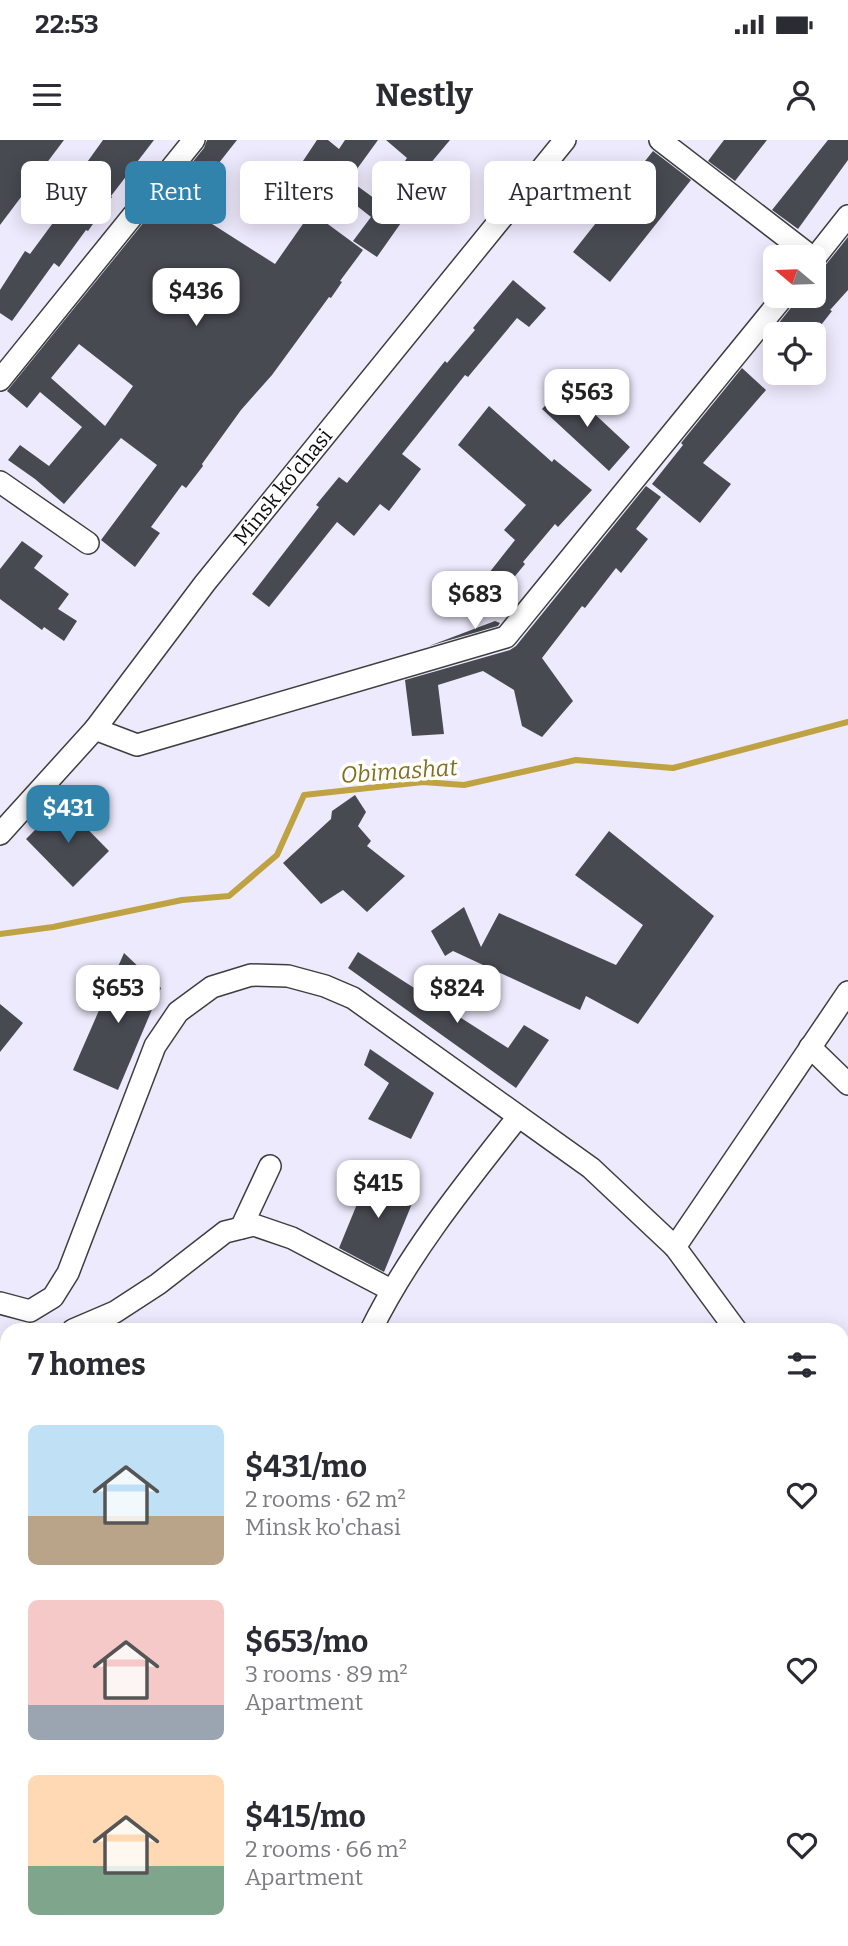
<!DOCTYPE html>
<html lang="en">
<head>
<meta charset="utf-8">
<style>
	body { margin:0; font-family:Bitter,serif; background:#f2f2f3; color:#2b2b33; height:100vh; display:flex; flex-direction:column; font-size:26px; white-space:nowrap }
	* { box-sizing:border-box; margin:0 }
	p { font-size:23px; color:#7c7c81 }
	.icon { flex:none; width:38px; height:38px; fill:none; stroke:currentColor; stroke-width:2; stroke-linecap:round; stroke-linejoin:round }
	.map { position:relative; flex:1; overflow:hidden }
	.panel { position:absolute; left:0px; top:1183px; width:849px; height:623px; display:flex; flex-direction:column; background:#fff; border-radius:21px 21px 0 0; box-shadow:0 4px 18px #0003 }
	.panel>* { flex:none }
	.banner { position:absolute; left:21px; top:21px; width:807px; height:63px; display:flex; gap:14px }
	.needle { width:46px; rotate:289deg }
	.tools { position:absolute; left:763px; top:105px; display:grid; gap:14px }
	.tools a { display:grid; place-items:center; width:63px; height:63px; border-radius:10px; background:#fff; box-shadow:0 4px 18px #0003; font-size:35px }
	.price { position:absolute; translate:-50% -60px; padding:0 16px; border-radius:14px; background:#fff; color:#222; font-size:23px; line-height:46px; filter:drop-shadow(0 2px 4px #0008) }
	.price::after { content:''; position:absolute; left:50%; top:42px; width:21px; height:16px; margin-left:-10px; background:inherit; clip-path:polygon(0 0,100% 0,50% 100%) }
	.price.current { background:#3183ac; color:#fff }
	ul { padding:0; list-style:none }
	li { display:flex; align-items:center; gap:21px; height:175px; padding:0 28px }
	li span { display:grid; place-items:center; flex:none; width:196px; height:140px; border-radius:10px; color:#555 }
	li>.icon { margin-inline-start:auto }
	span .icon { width:84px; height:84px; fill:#fffc; stroke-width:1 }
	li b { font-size:30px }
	h2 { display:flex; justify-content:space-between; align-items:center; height:84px; padding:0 28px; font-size:30px }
	.tag { padding:0 24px; border-radius:10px; background:#fff; box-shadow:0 4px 18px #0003; font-size:24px; line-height:63px }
	.tag.current { background:#3183ac; color:#fff }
	.status { display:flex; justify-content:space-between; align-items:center; height:49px; padding:0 35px; background:#fff; direction:ltr }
	.status svg { height:19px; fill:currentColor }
	header { display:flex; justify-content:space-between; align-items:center; height:91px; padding:0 28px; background:#fff; font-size:32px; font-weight:700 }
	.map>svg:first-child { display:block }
</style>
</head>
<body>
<div class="status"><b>22:53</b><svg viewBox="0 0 49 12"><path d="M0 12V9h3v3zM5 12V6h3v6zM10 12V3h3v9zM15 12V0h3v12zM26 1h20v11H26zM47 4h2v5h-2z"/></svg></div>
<header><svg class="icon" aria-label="menu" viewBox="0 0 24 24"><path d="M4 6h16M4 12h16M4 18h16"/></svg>Nestly<svg class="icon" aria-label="person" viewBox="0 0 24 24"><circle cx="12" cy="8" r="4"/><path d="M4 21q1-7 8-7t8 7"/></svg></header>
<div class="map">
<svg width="848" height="1806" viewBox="0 0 848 1806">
	<rect width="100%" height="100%" fill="#eeeafd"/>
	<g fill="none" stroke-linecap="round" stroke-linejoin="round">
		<g stroke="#bfa342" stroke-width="6">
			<path d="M0 794 53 787 182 760 229 756 277 715 304 655 423 642 464 645 576 620 673 628 848 582"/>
			<path d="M0 1643 7 1647"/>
			<path d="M170 1799 173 1806"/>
		</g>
	</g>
	<g fill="#484a52" fill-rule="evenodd">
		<path d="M0 0H64L0 85Z"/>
		<path d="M103 0H154L111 56 112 57 88 91 86 90 59 127 54 123 12 181 0 173V150L25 111 30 114 61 72 55 67Z"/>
		<path d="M207 0H237L196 52 208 62 198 75 275 124 305 81 302 79 309 69 300 63 312 46 295 33 317 0H328L339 9 345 0H378L349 40 378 61 407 18 386 0H450L419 37 423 40 398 76 403 80 377 117 353 101 371 77 338 51 321 79 363 110 340 141 342 142 331 158 329 157 272 235 241 270 202 324 203 326 186 348 182 345 151 387 160 393 135 427 101 400 157 325 121 298 64 364 35 339 8 320 20 305 49 326 82 287 40 252 27 268 7 251 204 8ZM79 204 133 246 105 286 51 238Z"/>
		<path d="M724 0H767L735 41 708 21Z"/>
		<path d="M828 0H848V20L798 89 772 70Z"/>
		<path d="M653 11 691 40 610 142 573 112Z"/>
		<path d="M848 97V150L830 170 832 171 814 194H770L794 164 797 156H814V132L824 127Z"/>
		<path d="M513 140 546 168 529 187 517 178 468 237 465 235 402 314 421 329 389 371 380 364 354 396 337 382 269 467 252 454 319 367 316 365 339 337 347 343 445 221 447 223 475 190 473 188Z"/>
		<path d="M742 228 766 250 703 323 731 344 700 383 652 344 683 305 681 303Z"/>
		<path d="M571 252 630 307 609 331 542 269 557 253 564 260Z"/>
		<path d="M489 266 552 322 554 319 592 350 558 387 555 384 523 422 525 424 484 474 467 461 515 400 504 390 526 365 458 305Z"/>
		<path d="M646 346 661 357 636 389 648 399 621 433 616 428 585 468 582 466 542 518 573 561 542 597 522 586 514 550 483 531 438 545 444 594 412 596 405 540 510 510 516 506Z"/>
		<path d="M22 401 43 416 34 428 69 454 58 469 77 481 64 501 44 487 42 490 0 459V429Z"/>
		<path d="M495 481 500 483 498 486 429 506Z"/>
		<path d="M355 655 366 672 358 686 371 701 367 706 405 736 367 772 343 750 321 764 283 723 331 679 332 671Z"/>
		<path d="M62 663 109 711 73 747 26 699Z"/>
		<path d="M609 691 714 776 638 884 586 856 580 870 453 811 445 816 431 791 464 767 481 807 499 773 616 825 643 785 575 735Z"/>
		<path d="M358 812 508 908 524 885 549 900 516 948 348 828Z"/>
		<path d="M124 813 161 848 118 950 73 930Z"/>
		<path d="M0 864 23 883 0 912Z"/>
		<path d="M370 909 434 953 411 999 368 979 389 943 364 925Z"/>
		<path d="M371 1030 418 1049 384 1132 339 1108Z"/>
	</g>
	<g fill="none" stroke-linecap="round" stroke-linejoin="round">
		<g stroke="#3e3e3e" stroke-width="24">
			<g id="minor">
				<path d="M660 0 812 117"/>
				<path d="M814 119 848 76"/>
				<path d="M0 240 194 0"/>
				<path d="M0 342 88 403"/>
				<path d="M95 589 137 605 506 497 784 156"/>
				<path id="s1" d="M0 694 95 589 205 443 565 0"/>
				<path d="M810 907 848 944"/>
				<path d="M241 1088 270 1026"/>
				<path d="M675 1107 848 852"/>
				<path d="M0 1163 30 1171 53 1157 68 1133 155 906 178 872 212 847 251 835 288 836 325 846 353 858 591 1028 675 1107 736 1190"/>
				<path d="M73 1190 115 1172 158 1144 225 1092 254 1085 292 1098 391 1150"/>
				<path d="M371 1190C409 1113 465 1044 518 977"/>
				<path d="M842 1223 848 1218"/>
				<path d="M842 1314 848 1322"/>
				<path d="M842 1758 848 1748"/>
				<path d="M75 1799 80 1806"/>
				<path d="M213 1799 215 1806"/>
				<path d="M811 1806 815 1799"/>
			</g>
		</g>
		<use href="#minor" stroke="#fff" stroke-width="21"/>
	</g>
	<g text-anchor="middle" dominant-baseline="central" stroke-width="7" stroke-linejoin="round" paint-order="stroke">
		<g font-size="21" fill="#0b0b0b" stroke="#fff">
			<text stroke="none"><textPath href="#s1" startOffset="448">Minsk ko'chasi</textPath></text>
		</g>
		<g font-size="23" font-style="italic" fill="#82701f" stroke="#fff">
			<text transform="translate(399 631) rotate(-4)">Obimashat</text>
		</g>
	</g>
</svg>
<div class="tools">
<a><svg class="needle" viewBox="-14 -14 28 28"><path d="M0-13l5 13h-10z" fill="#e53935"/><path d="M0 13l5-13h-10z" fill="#7c7c81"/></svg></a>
<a><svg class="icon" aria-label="locate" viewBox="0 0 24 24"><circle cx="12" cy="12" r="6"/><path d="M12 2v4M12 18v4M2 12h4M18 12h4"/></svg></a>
</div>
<b class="price" style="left:196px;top:188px">$436</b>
<b class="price" style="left:587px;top:289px">$563</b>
<b class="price" style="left:475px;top:491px">$683</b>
<b class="price current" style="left:68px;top:705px">$431</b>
<b class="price" style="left:118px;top:885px">$653</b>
<b class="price" style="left:457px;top:885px">$824</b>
<b class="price" style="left:378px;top:1080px">$415</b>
<div class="banner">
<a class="tag">Buy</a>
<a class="tag current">Rent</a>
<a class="tag">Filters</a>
<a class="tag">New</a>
<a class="tag">Apartment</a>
</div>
<section class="panel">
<h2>7 homes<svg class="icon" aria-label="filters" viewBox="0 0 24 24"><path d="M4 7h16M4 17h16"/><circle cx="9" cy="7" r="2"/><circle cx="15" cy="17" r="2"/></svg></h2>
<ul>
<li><span style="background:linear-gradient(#bfe0f5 65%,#b9a48a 0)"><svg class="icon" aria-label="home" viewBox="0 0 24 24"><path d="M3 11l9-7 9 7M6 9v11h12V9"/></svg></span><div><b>$431/mo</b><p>2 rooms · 62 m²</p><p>Minsk ko'chasi</p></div><svg class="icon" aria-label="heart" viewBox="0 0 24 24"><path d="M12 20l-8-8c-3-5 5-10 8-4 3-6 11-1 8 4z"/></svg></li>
<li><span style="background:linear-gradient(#f6c9c9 75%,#9aa5b1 0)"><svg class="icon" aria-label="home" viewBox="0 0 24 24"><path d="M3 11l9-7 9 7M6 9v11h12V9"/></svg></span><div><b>$653/mo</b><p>3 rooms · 89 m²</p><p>Apartment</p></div><svg class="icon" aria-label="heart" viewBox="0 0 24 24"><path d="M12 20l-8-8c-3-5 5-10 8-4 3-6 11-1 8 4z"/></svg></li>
<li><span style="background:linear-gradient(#ffd9b3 65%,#7fa58c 0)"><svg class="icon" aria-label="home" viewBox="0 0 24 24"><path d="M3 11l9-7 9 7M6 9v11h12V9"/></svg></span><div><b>$415/mo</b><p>2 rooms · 66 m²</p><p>Apartment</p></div><svg class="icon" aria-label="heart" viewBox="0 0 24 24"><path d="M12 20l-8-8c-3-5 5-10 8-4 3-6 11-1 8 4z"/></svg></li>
</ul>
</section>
</div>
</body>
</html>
